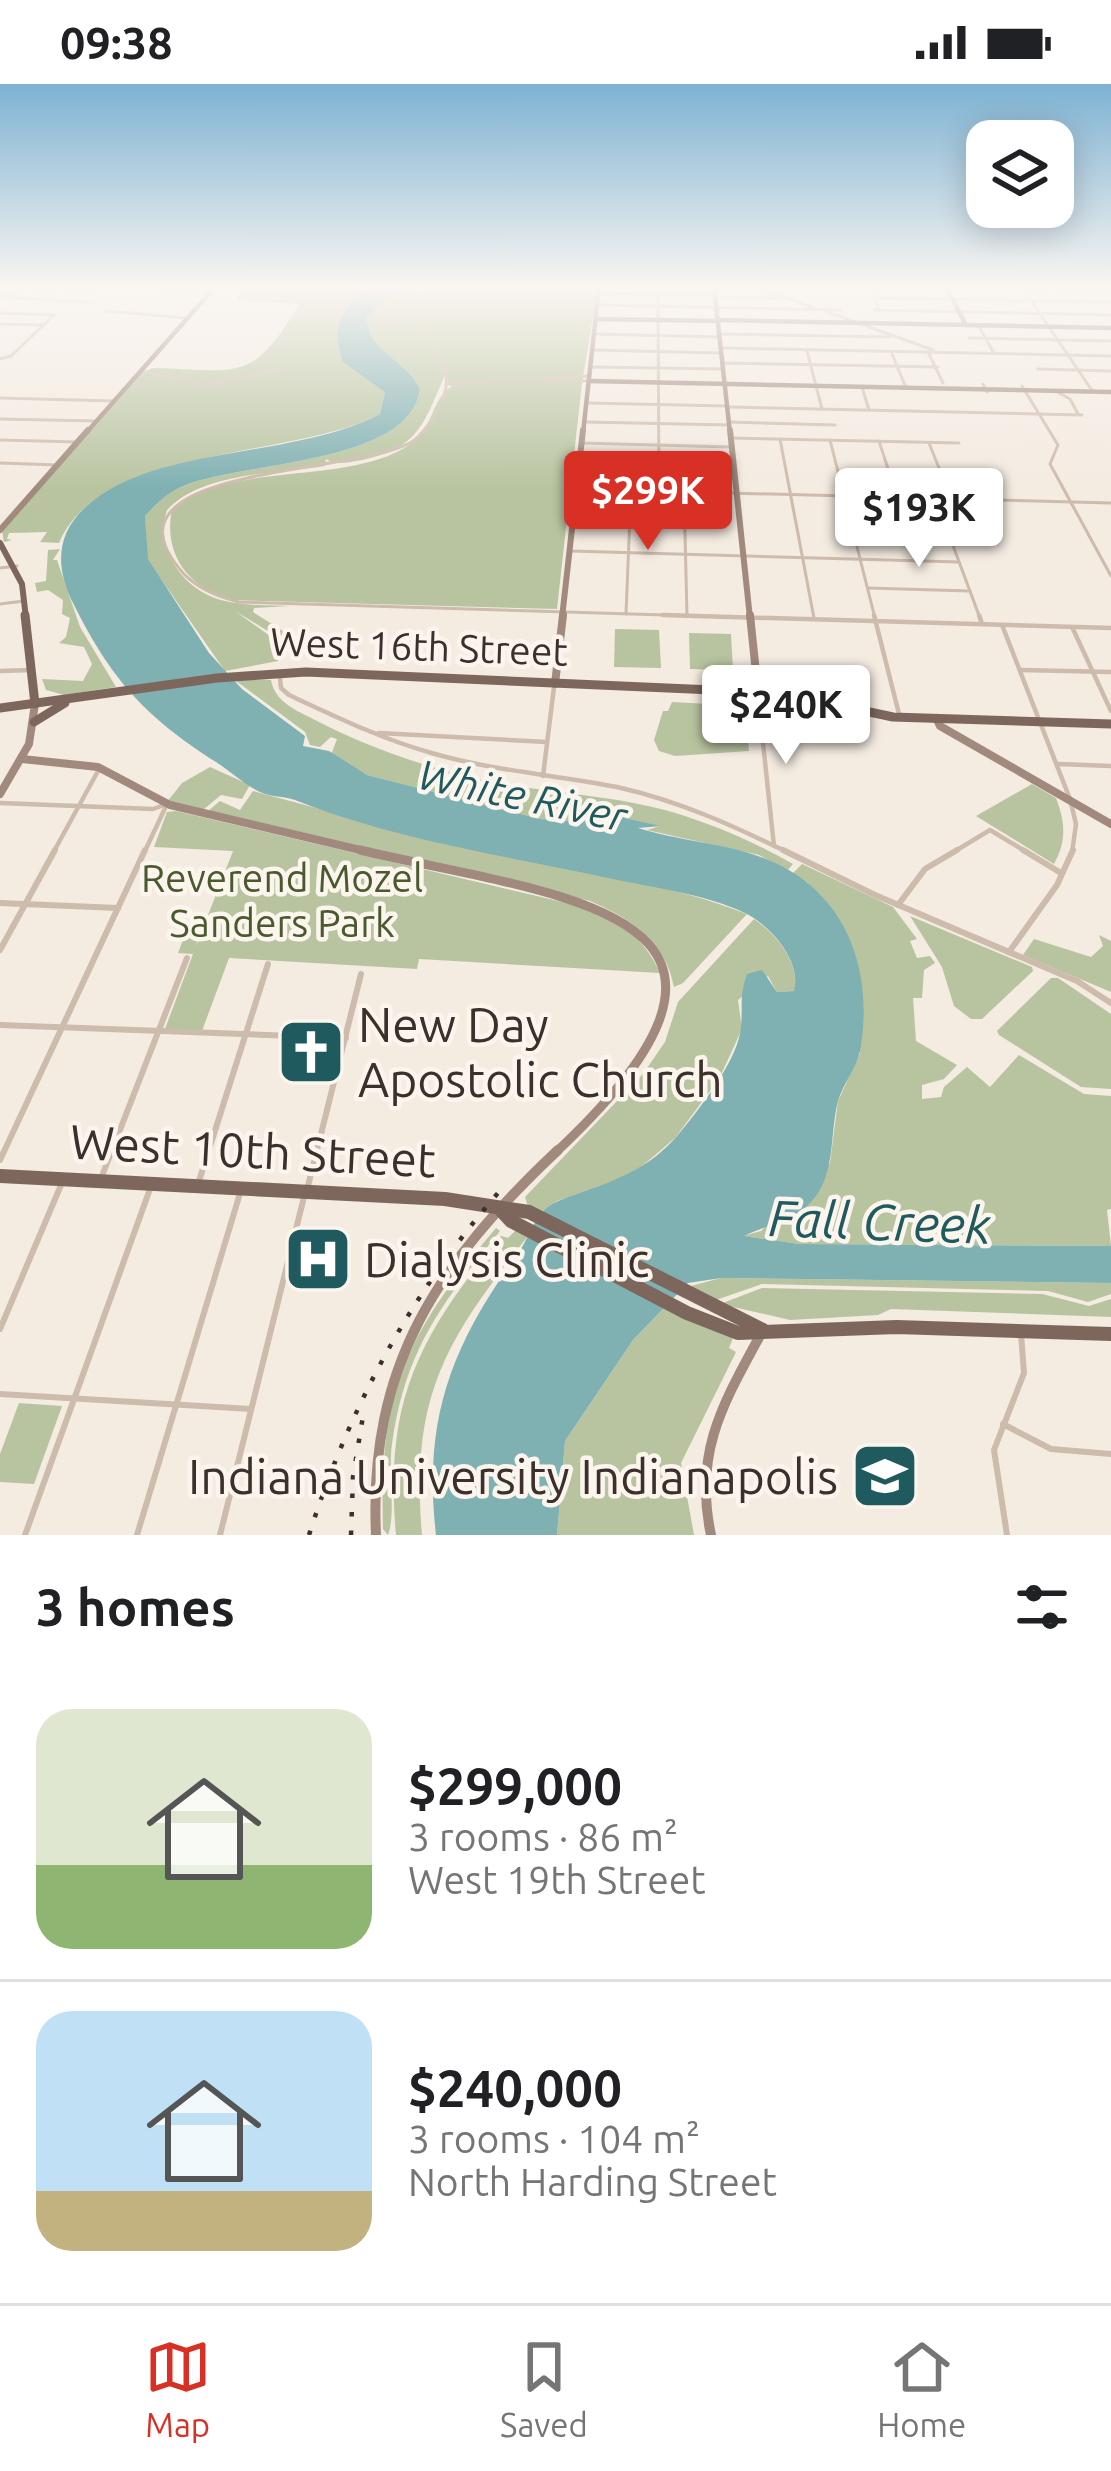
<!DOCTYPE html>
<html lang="en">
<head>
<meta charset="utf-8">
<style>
	body { margin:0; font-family:Ubuntu,sans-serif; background:#f2f2f2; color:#202124; height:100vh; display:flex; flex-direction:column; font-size:45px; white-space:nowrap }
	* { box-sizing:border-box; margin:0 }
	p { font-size:39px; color:#757577 }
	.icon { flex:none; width:66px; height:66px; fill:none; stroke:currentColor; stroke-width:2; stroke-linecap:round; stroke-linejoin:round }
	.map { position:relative; height:1451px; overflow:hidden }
	.sheet { display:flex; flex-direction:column; background:#fff; flex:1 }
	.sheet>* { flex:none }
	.controls { position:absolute; left:966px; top:36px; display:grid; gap:24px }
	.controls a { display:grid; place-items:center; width:108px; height:108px; border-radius:24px; background:#fff; box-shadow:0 6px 30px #0003; font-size:60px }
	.price { position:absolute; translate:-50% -102px; padding:0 27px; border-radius:12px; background:#fff; color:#222; font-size:39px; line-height:78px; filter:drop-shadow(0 3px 6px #0008) }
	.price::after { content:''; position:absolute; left:50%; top:72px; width:36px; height:27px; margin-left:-18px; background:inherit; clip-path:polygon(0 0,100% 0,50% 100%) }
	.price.current { background:#d93025; color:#fff }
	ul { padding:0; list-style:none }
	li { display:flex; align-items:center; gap:36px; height:300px; padding:0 36px }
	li+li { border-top:3px solid #e0e0e0 }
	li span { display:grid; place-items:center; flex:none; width:336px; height:240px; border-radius:36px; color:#555 }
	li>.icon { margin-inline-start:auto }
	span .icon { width:144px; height:144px; fill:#fffc; stroke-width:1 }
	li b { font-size:51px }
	h2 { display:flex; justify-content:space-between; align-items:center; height:144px; padding:0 36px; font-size:51px }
	.status { display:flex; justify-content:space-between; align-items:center; height:84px; padding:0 60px; background:#fff; direction:ltr }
	.status svg { height:33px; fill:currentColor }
	.dock { display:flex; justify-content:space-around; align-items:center; height:168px; border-top:3px solid #e0e0e0; background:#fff; font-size:33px; color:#757577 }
	.dock a { display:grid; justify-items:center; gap:6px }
	.dock .current { color:#d93025 }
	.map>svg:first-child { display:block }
</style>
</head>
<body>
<div class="status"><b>09:38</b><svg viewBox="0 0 49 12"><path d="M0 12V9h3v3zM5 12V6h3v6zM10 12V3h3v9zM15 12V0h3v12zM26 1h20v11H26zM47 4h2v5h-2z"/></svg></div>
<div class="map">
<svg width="1111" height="1451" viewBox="0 0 1111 1451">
	<rect width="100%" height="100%" fill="#f4ebe1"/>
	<g fill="#b8c4a0">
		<path d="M219 203H371C342 220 334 238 340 270L385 308 380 330C292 376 101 360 59 459L40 458 47 448 9 449 7 455 12 456 4 458 2 447 141 290 152 284C238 286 252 301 299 220L237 216 240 206Z"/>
		<path d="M409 203H598L582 299 557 525 231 516C187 503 163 469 172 425 235 380 319 398 388 372 440 352 425 320 452 302L447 301 446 289C424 337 421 364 362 376 348 378 336 382 326 375L325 382C276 390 203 388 167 426 154 464 183 506 221 516 243 522 268 521 290 522L254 524 253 528 286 549 294 567 282 566 276 552 235 527 277 557 278 577 225 587 147 475 145 432C156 420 166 410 181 403 237 377 410 382 420 305 407 274 370 274 367 233L385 215Z"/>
		<path d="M60 465 53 476H57L80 543 116 603 64 611 46 606 42 595 83 597 92 580 84 563 59 559 66 553 70 534 62 530 63 516 48 506 37 508 35 499 46 497 48 466Z"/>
		<path d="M615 545 659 546 661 584 614 583Z"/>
		<path d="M689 549 731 550 733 586 690 585Z"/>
		<path d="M232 594 271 596C275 619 298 627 317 637 383 671 463 696 537 705 581 711 623 715 665 726 711 739 752 757 793 780L787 787 759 771 647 746 660 742 603 729 572 737 540 735 367 691 331 671 337 655 331 653 320 663 310 661 305 648Z"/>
		<path d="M672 618 745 622 749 667 675 672 659 667 654 656 663 627H668Z"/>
		<path d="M210 683 250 701 242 715 221 711 204 725 167 718 182 699Z"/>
		<path d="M1032 700 1056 714C1065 738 1067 756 1054 780L976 732Z"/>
		<path d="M253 707C332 728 413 752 495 769 578 787 667 799 747 830L683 899 674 903C665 857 632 835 590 817L208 727 220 717 240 726Z"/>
		<path d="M176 727 588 824C622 840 644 853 660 889L419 875 417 885 229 874 202 947 165 945 193 870 178 869 184 853H198L196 862 233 767 154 763 167 728Z"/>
		<path d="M802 780 893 823 917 855 910 857 917 874 930 872 935 879 924 886 922 914H913L916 957 957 981 944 995 922 1001V1015L941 1013 944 1003 967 983 990 1003 1019 971 1084 1010 1111 1012V1125L1107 1126 1111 1162 799 1160 742 1152 761 1147 830 1079 838 1017 860 969 808 799 792 790Z"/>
		<path d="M910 832 1032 883 1033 887 982 935H971L954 922 942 883Z"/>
		<path d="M754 835C778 852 799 878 795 907L777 908 768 892 738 916 742 945 719 995 675 1054 633 1090 557 1117 539 1129 528 1123 525 1113 643 990 665 958 678 918Z"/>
		<path d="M1099 851 1111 857V908L1023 871 1034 855 1091 873 1103 862Z"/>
		<path d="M1058 894 1111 930V1005L1081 1003 999 951 997 947 1051 894Z"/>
		<path d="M496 1144 500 1147C442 1219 405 1266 392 1360 388 1388 396 1430 388 1451L383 1445C379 1307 405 1251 496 1144Z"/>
		<path d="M516 1146 528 1152C445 1257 410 1313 422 1451H396C384 1317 418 1254 501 1152L508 1154Z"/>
		<path d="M721 1194 1111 1199V1210L1088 1218 1048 1207 762 1200 716 1216 683 1204Z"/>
		<path d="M762 1204 1042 1210 1089 1222 1111 1215V1233L891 1225 878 1231 790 1236 720 1220Z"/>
		<path d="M664 1224 733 1254 729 1264 736 1268 681 1379 694 1451H557L565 1357 633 1256Z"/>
		<path d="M19 1319 62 1322 34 1400 0 1398V1370Z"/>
	</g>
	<path fill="#7fb0b2" d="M371 203H409L385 215 367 233C368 270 407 275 420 305 410 382 237 377 181 403 166 410 156 420 145 432L148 475 209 569 242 605 305 652 303 662 329 667 367 691 540 735 572 737 603 729 661 742 638 744C695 762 762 759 810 801 858 842 871 906 860 967 856 985 843 1000 838 1017 829 1051 837 1094 808 1121 791 1137 762 1143 744 1152L799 1160 1111 1162V1199L721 1194 688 1199 633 1256 565 1357 557 1451H436C423 1336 450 1264 517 1171 527 1158 534 1135 544 1126 555 1116 572 1112 585 1107 622 1094 651 1082 677 1052 698 1027 739 975 741 943 743 920 739 913 747 890L762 886 777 908 794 907C802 877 771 842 745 829 705 810 655 804 613 795 506 772 396 756 295 716 284 712 270 713 260 708 245 701 230 687 216 678 144 632 111 595 73 519 53 479 57 444 94 416 166 361 296 374 380 330L385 308 343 278C330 244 341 221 371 203Z"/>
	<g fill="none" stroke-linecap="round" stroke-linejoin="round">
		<g stroke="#cdbbac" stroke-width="3">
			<path d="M121 203 208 208"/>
			<path d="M432 203 415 214C403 261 489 274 418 353 381 393 83 376 183 489 198 505 218 513 239 518L764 534"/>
			<path d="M757 203 814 224"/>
			<path d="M870 203 879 226"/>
			<path d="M935 203 1111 207"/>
			<path d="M1022 203 1093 308"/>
			<path d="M599 209 715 211"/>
			<path d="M658 210 659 407"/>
			<path d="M0 212 30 205 97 206"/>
			<path d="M0 213 88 218"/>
			<path d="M715 213 782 214"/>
			<path d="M875 214 1111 218"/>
			<path d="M597 221 841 226"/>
			<path d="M874 226 1111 231"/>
			<path d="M106 227 187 234"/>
			<path d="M825 227 933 266"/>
			<path d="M0 229 54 231"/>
			<path d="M378 239 416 236"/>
			<path d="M0 240 45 241"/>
			<path d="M979 243 994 269"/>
			<path d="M594 250 719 253"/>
			<path d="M719 250 890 253"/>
			<path d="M969 254 1111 257"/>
			<path d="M721 264 1111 272"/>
			<path d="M592 266 721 269"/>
			<path d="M807 267 822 325"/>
			<path d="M928 268 943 299"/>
			<path d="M892 270 906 304"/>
			<path d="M0 275 11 272 54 231"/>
			<path d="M722 279 938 283"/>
			<path d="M591 283 723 285"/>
			<path d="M1038 285 1111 287"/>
			<path d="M141 287 204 301 281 285"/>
			<path d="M527 296 588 297"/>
			<path d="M446 300 590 292"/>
			<path d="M983 300 987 308"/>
			<path d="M1022 302 1058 361 1050 380 1111 492"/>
			<path d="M862 303 869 326"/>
			<path d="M1059 309 1070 315 1078 330"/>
			<path d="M0 314 114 317"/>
			<path d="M587 319 727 322"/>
			<path d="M728 323 1082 331"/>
			<path d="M0 335 97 337"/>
			<path d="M585 338 729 341"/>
			<path d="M729 338 835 341"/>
			<path d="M730 354 959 359"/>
			<path d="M780 355 814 534"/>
			<path d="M0 356 78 358"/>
			<path d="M830 356 875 534"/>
			<path d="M879 357 897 413"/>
			<path d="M582 359 731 363"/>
			<path d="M929 359 951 414"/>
			<path d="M0 379 58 381"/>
			<path d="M580 382 734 386"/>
			<path d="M578 405 1111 419"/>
			<path d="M684 408 687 532"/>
			<path d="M936 416 980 534"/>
			<path d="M947 444 1001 445 989 417"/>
			<path d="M571 467 959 478"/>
			<path d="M0 484 17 482"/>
			<path d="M868 504 970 507"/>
			<path d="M0 520 24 517"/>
			<path d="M626 530 631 407"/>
		</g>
		<g stroke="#cdbbac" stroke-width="4.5">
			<path d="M663 531 1111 544"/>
			<path d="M874 531 899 630"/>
			<path d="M979 531 982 540"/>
			<path d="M1002 541 1070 715 1076 740 1072 769"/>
			<path d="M1073 545 1111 627"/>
			<path d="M1021 586 1111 588"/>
			<path d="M0 587 32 586"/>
			<path d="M280 594 281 604 289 611C336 633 384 656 435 670 495 687 556 691 617 703 679 717 732 741 789 769"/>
			<path d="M758 612 774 762"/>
			<path d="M379 649 547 658"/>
			<path d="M1058 680 1111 682"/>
			<path d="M543 692 554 603"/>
			<path d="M0 719 153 725 167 720"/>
			<path d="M53 769 98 687"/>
			<path d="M144 769 167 720"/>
			<path d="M952 769 990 746 1028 769"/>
		</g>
		<g stroke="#cdbbac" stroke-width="6">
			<path d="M783 766 875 811 1077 897 1111 919"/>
			<path d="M1023 766 1061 789"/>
			<path d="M0 819 118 824"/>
			<path d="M898 821 925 785 957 766"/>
			<path d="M0 866 55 766"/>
			<path d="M1009 868 1057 801 1073 766"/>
			<path d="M0 941 346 954"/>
			<path d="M0 1076 145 766"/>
			<path d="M102 1092 187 874"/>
			<path d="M199 1097 268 880"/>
			<path d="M308 1102 361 890"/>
			<path d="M0 1245 61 1101"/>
			<path d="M0 1310 251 1325"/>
			<path d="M1003 1340 1051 1365 1111 1370"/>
			<path d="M25 1451 150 1105"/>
			<path d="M137 1451 241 1106"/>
			<path d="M220 1451 304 1113"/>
			<path d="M1007 1451 994 1366 1024 1289 1021 1250"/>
		</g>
		<g stroke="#a18a7d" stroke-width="4.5">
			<path d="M714 203 730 349"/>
			<path d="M946 203 966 241"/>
			<path d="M596 235 718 237"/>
			<path d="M718 236 1111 244"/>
			<path d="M589 297 1111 308"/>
			<path d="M86 349 215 203"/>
			<path d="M583 349 599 203"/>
		</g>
		<g stroke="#a18a7d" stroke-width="6">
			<path d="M730 346 750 534"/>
			<path d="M0 446 88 346"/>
			<path d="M562 534 583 346"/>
		</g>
		<g stroke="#a18a7d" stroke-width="8">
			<path d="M750 531 758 608"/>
			<path d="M555 600 563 531"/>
			<path d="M936 634 940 642 1111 740"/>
			<path d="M22 675 98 683 170 721 373 769"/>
			<path d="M0 710 29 660 35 620"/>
		</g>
		<path stroke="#a18a7d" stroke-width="9" d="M360 766C562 814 815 826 555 1069"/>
		<g stroke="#a18a7d" stroke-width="10">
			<path d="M376 1451C368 1281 438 1179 558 1066"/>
			<path d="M711 1451C693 1367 724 1318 763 1246"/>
		</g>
		<path stroke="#7d675c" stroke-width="6" d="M0 459 22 500 26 534"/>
		<g stroke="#7d675c" stroke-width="9">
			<path d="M25 531 35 620"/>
			<path d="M0 624 217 594 306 588 780 609 893 633 1111 640"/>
			<path d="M34 638 65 619"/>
		</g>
		<g stroke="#7d675c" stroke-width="14">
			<path d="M0 1092 445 1115 529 1128 763 1246"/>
			<path d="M501 1126 511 1137 687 1229 738 1249 897 1243 1111 1250"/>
		</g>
		<g stroke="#3b302b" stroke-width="4.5" stroke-dasharray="4.5 14" stroke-linecap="butt">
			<path d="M309 1451C350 1322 410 1211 498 1109"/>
			<path d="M351 1451 353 1393 364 1326"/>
		</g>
	</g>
	<linearGradient id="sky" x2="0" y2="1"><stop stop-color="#7eb2d2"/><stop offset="0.5" stop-color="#faf6f2"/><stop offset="1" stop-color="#faf6f2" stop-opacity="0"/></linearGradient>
	<rect width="1111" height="406" fill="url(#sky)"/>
	<defs>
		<g id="church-square" transform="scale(3.45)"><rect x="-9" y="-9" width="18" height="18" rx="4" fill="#1f5a5e" stroke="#fbf5ee"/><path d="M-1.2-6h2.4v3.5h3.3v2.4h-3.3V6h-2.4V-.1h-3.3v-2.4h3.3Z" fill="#fff"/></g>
		<g id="hospital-square" transform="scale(3.45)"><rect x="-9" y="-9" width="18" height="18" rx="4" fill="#1f5a5e" stroke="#fbf5ee"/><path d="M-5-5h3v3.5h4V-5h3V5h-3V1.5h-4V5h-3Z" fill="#fff"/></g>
		<g id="university-square" transform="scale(3.45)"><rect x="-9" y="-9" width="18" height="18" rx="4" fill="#1f5a5e" stroke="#fbf5ee"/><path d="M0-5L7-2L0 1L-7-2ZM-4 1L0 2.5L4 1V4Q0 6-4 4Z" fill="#fff"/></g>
	</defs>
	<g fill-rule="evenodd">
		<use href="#church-square" x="311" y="968"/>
		<use href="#hospital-square" x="318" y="1175"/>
		<use href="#university-square" x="885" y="1392"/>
	</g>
	<g text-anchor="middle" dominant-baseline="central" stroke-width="9" stroke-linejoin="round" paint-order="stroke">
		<g font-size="39" fill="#3b302b" stroke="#fbf5ee">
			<text transform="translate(419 562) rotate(2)">West 16th Street</text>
		</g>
		<g font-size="39" fill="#4a5a2e" stroke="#fbf5ee">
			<text x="282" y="793">Reverend Mozel<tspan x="282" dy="45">Sanders Park</tspan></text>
		</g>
		<g font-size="42" font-style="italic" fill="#1f5a5e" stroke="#fbf5ee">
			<text transform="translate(523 711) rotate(12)">White River</text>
		</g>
		<g font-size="48" fill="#3b302b" stroke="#fbf5ee" text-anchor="start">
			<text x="358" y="940">New Day<tspan x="358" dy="55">Apostolic Church</tspan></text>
			<text x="364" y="1175">Dialysis Clinic</text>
			<text x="838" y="1392" text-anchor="end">Indiana University Indianapolis</text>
		</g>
		<g font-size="48" fill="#3b302b" stroke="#fbf5ee">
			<text transform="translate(253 1066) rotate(3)">West 10th Street</text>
		</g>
		<g font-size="51" font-style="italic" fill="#1f5a5e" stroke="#fbf5ee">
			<text transform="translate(880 1137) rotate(2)">Fall Creek</text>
		</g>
	</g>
</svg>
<div class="controls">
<a><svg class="icon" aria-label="layers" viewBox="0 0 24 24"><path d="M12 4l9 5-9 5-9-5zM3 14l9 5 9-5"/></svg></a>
</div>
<b class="price current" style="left:648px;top:469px">$299K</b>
<b class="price" style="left:919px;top:486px">$193K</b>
<b class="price" style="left:786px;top:683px">$240K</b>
</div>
<section class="sheet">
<h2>3 homes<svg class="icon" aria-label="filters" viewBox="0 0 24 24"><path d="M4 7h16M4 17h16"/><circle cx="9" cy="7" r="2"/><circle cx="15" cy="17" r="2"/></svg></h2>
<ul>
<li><span style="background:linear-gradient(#dfe7d0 65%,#8fb573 0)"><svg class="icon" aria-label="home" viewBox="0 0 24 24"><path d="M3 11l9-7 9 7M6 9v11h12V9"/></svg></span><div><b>$299,000</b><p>3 rooms · 86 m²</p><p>West 19th Street</p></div></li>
<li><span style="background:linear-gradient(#bfe0f5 75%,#c2b280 0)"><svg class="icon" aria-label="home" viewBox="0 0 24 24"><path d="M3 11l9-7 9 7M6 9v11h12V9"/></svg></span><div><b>$240,000</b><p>3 rooms · 104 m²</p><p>North Harding Street</p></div></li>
</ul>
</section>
<nav class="dock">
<a class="current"><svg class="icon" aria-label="map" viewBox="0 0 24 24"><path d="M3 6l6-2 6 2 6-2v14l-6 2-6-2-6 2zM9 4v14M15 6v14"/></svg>Map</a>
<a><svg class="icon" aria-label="saved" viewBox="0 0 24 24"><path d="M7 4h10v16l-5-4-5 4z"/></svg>Saved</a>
<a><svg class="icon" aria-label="home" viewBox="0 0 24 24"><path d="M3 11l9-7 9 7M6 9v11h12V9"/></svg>Home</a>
</nav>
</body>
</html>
